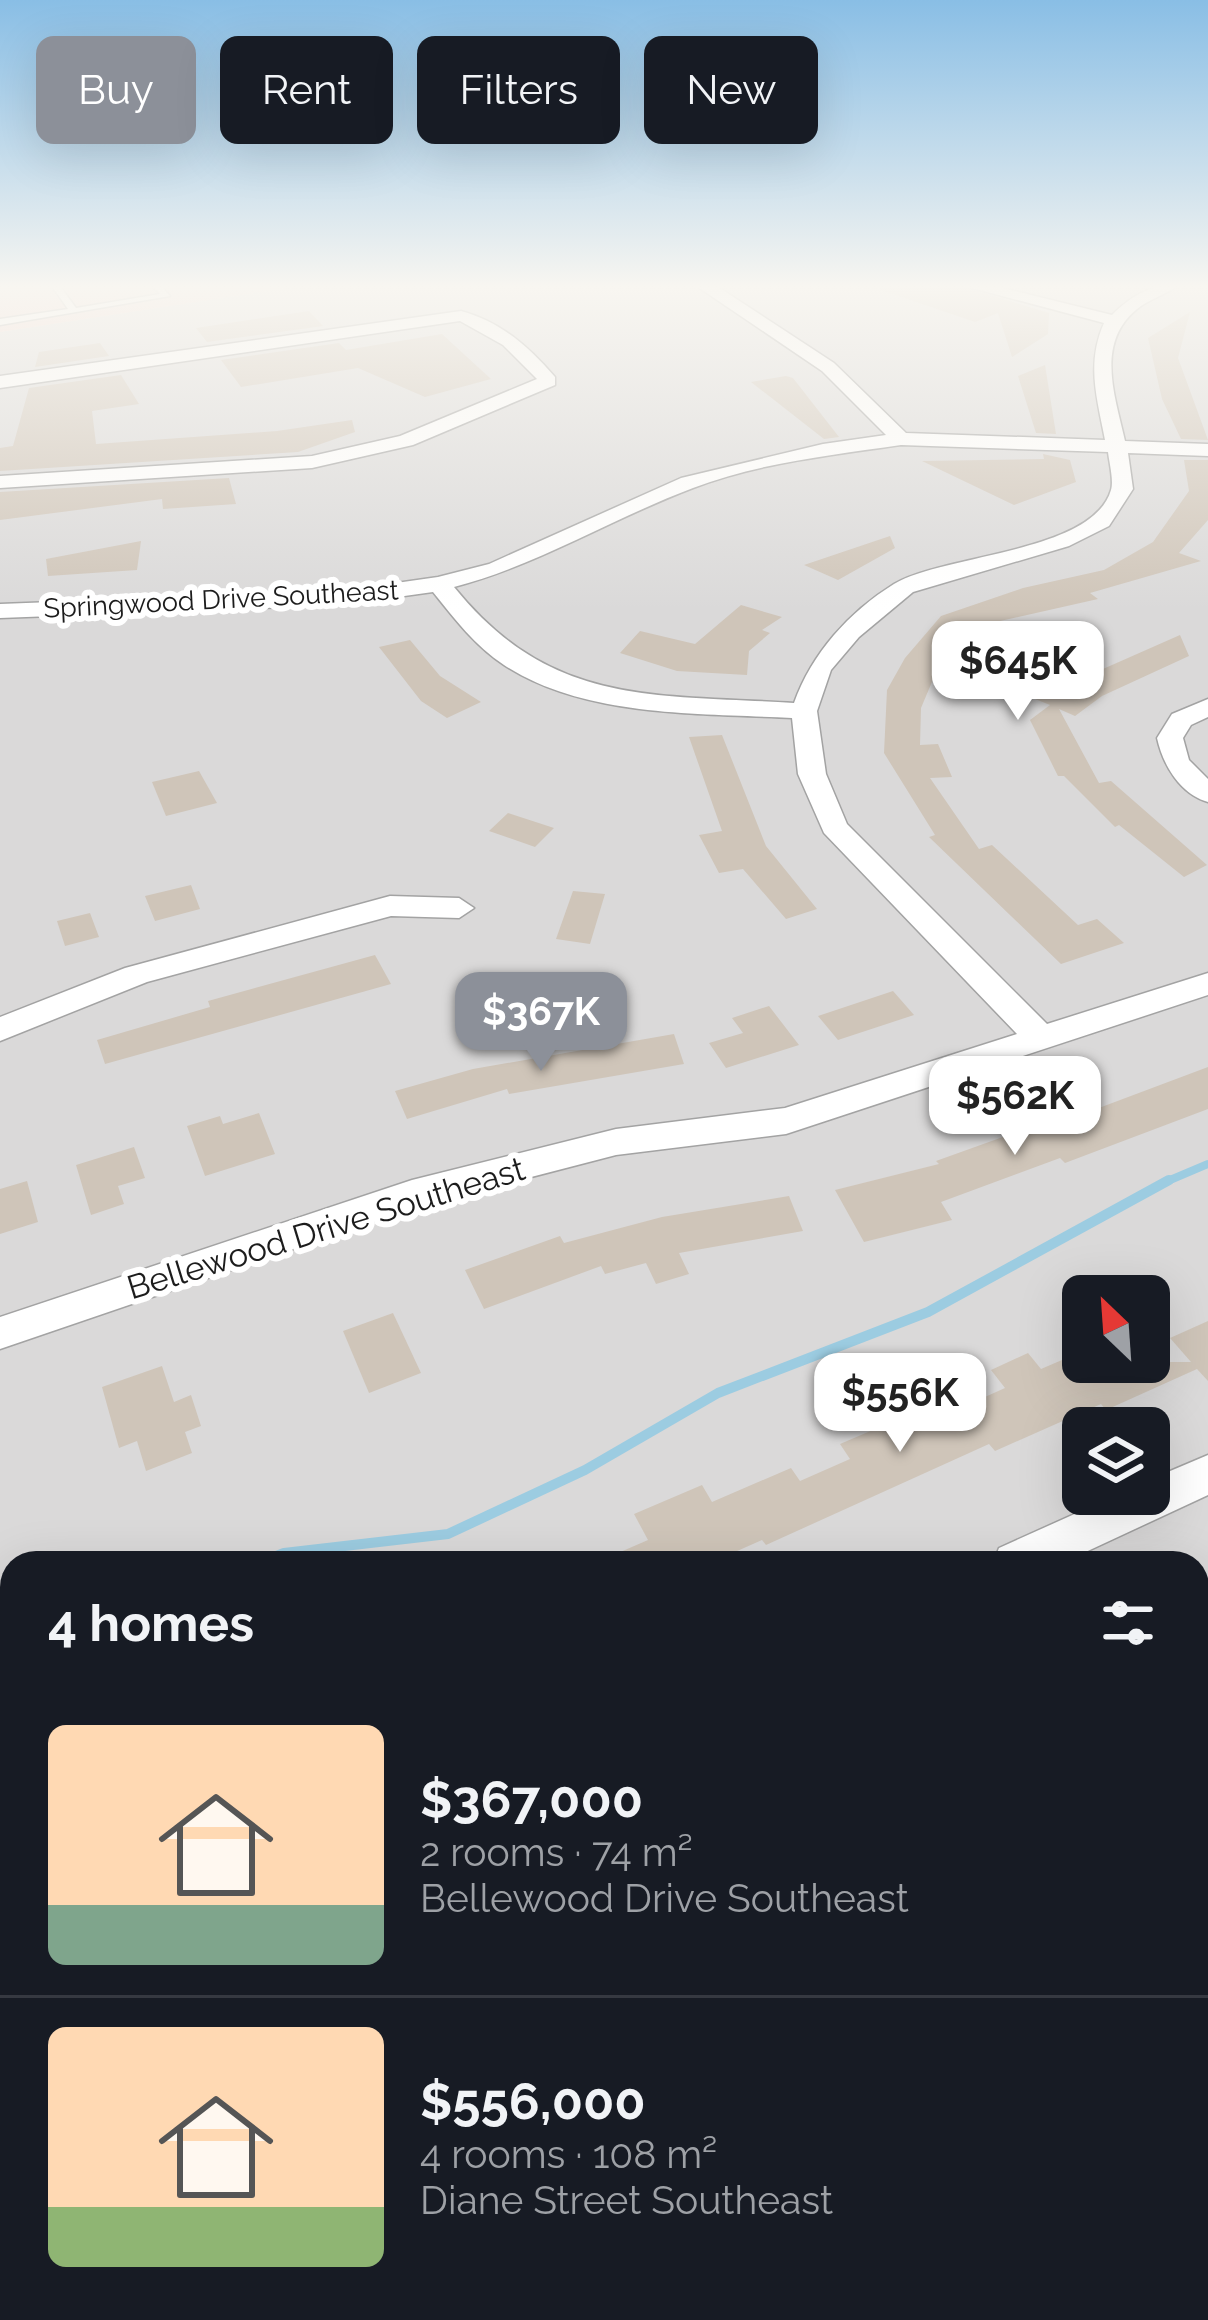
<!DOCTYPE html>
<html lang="en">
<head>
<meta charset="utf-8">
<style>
	body { margin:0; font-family:Raleway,sans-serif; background:#20242c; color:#f1f3f6; height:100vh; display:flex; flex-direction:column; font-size:45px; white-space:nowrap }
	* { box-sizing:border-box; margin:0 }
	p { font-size:39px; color:#9ea1a6 }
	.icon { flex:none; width:66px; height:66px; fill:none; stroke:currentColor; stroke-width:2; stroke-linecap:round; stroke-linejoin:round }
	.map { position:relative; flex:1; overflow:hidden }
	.side { position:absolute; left:0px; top:1551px; width:1209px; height:771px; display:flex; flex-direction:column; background:#171b24; border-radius:36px 36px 0 0; box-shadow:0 12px 48px #0002 }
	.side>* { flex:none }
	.hud { position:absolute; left:36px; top:36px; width:1137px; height:108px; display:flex; gap:24px }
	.needle { width:78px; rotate:335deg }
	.fabs { position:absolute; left:1062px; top:1275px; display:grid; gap:24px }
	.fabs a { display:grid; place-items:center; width:108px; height:108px; border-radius:18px; background:#171b24; box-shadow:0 12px 48px #0002; font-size:60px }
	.price { position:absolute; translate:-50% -102px; padding:0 27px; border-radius:24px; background:#fff; color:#222; font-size:39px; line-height:78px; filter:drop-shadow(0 3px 6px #0008) }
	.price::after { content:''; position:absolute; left:50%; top:72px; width:36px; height:27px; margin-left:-18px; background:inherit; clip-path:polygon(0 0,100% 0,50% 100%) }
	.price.on { background:#8c9099; color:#fff }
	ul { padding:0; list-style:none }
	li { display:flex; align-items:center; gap:36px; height:300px; padding:0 48px }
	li+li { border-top:3px solid #363941 }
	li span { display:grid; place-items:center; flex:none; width:336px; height:240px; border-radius:18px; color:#555 }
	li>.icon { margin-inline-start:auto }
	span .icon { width:144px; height:144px; fill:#fffc; stroke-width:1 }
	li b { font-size:51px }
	h2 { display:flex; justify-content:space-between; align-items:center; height:144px; padding:0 48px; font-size:51px }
	.pill { padding:0 42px; border-radius:18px; background:#171b24; box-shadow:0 12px 48px #0002; font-size:42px; line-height:108px }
	.pill.on { background:#8c9099; color:#fff }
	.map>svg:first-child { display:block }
</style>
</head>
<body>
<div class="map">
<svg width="1208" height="2320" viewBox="0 0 1208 2320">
	<rect width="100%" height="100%" fill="#efebe0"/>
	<path fill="#dad9d9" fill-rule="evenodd" d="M307 285H1208V2320H60L58 2310H1197V1563H12V2074L0 2012V332ZM1083 1296H1149V1362H1083ZM1083 1428H1149V1494H1083Z"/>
	<path fill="#f2d2cd" d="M0 285H307L0 332Z"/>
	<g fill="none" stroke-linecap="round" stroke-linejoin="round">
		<path stroke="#9ccce1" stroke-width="8" d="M1163 1183 1208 1164"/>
		<path stroke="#9ccce1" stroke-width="10" d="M259 1563 284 1553 448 1534 585 1470 718 1393 928 1312 1169 1180"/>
	</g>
	<g fill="#cfc5b9">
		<path d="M881 285H957L1049 313 1048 334 1012 357 998 313 975 322 881 290Z"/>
		<path d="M309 311 323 326 207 342 196 328Z"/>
		<path d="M1190 312 1178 358 1208 440 1181 439 1162 399 1148 338Z"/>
		<path d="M442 334 491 379 425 397 358 368 241 387 221 360 339 343 346 350Z"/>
		<path d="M100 343 109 356 35 367 39 352Z"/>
		<path d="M1045 365 1056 434 1036 433 1018 376Z"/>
		<path d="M121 375 139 404 92 411 96 444 277 431 352 420 355 432 298 452 0 471V448L13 446 29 388Z"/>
		<path d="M786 376 793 378 839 437 824 439 751 382Z"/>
		<path d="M1043 454 1070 460 1076 482 1014 505 922 461 1044 459Z"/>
		<path d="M1184 460H1208V520L1179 553 1201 561 1090 593 1098 599 991 623 957 640 942 658 921 708 920 745 938 744 952 777 930 778 979 849 992 845 1078 925 1097 919 1124 943 1061 964 929 837 935 835 884 753 887 690 905 658 941 616 1023 588 1104 570 1153 542 1189 491Z"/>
		<path d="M229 478 236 504 163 509 162 499 0 520V492Z"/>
		<path d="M890 536 895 548 838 580 804 565Z"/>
		<path d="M141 541 137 570 48 576 46 559Z"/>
		<path d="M741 605 782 617 762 630 770 633 749 651 747 675 677 671 620 653 640 631 695 644Z"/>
		<path d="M1180 635 1189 656 1102 696 1075 716 1059 709 1099 783 1111 781 1207 865 1184 877 1119 825 1115 827 1064 776H1058L1030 720 1050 705 1035 699Z"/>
		<path d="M410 640 440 676 481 702 447 718 421 701 379 647Z"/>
		<path d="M722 735 766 846 817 909 786 919 743 869 719 873 699 835 722 831 689 737Z"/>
		<path d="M199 771 217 803 166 816 152 782Z"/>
		<path d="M508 813 554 828 535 847 489 831Z"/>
		<path d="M191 885 200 909 155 921 145 896Z"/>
		<path d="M573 891 605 894 590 944 556 939Z"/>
		<path d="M90 913 99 937 65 946 57 921Z"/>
		<path d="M375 955 391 984 105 1064 97 1040 210 1007 208 1001Z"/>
		<path d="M893 991 914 1015 838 1040 818 1016Z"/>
		<path d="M769 1006 799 1045 726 1068 709 1043 743 1033 732 1018Z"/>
		<path d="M674 1034 684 1064 509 1094 507 1089 407 1119 395 1091 473 1069Z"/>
		<path d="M1208 1067V1109L1065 1163 1060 1158 941 1202 952 1220 864 1242 835 1190 939 1164 936 1161 1014 1133 1019 1138Z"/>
		<path d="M259 1113 275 1154 205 1176 187 1126 220 1116 223 1124Z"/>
		<path d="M134 1147 145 1178 118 1186 124 1204 91 1215 76 1165Z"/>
		<path d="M27 1181 38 1222 0 1234V1189Z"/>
		<path d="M789 1196 803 1231 679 1253 689 1274 656 1284 646 1263 605 1274 601 1266 484 1309 465 1270 560 1236 564 1243 662 1217Z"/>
		<path d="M393 1313 421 1373 369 1393 343 1331Z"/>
		<path d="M1208 1321V1381L1197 1369 1106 1410 1101 1404 995 1451 989 1444 766 1545 762 1540 710 1563H595L648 1540 634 1514 702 1485 712 1502 791 1468 800 1481 850 1459 840 1444 929 1406 938 1418 1005 1388 991 1370 1028 1353 1041 1369 1083 1351V1362H1191L1170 1338Z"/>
		<path d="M162 1366 174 1402 191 1395 201 1426 185 1432 192 1453 146 1471 137 1441 119 1448 102 1387Z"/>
	</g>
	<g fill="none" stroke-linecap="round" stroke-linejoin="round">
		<g stroke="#a3a3a3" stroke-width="3">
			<path id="lane" d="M51 285H59L76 308 160 294 151 285H160L170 296 0 325V319L68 309Z"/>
		</g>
		<g stroke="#a3a3a3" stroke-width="3">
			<g id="street">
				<path d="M695 285H715L834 363 906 433 1105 440C1097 398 1086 364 1104 323L961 285H991L1112 315C1132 295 1150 285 1178 285 1166 295 1149 299 1137 309 1095 343 1115 396 1125 441L1208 444V456L1128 453 1133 489 1109 526 1069 546 913 592 859 637 831 670 817 711 826 774 847 824 1047 1024 1208 973V995L786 1134 616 1155 416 1207 0 1349V1317L412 1180 616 1129 785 1108 1017 1034 824 833 798 774 792 718C699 713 585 718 504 665 475 646 454 618 433 592L340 605 0 618V604L340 591 438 577 489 564 681 478 823 444 886 435 822 371ZM901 445 1108 452C1109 462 1114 480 1111 490 1093 553 944 554 894 584 849 612 812 653 794 703 653 694 551 707 454 587 538 565 611 519 693 488 757 463 833 455 901 445Z"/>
				<path d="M461 311C501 322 528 346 555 377V385L413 445 312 468 0 488V476L312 456 400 436 537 379 503 345 460 321 0 388V376Z"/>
				<path d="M1208 699V717L1191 725 1183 738 1189 760 1208 779V802C1180 794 1163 765 1157 738L1172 714Z"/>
				<path d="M390 896 459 898 474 908 459 918 391 916 147 982 0 1041V1017L125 968Z"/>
				<path d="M1208 1455V1495L1062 1563H993L999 1548 1119 1494H1149V1480Z"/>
				<path d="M12 1998V2054L0 2059V2003Z"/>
			</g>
		</g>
		<g stroke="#607600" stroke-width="3">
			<path id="secondary" d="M0 2229 12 2234V2310H51L53 2320H0Z"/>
		</g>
		<use href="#lane" fill="#fff" fill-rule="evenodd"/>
		<use href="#street" fill="#fff" fill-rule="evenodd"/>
		<use href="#secondary" fill="#f4ffae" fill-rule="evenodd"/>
	</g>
	<linearGradient id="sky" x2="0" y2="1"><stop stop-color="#89bee5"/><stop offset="0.47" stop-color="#f8f6f1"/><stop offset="1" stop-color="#f8f6f1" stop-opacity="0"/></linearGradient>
	<rect width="1208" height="610" fill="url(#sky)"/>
	<g text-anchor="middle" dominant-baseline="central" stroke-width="12" stroke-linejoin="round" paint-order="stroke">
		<g font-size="27" fill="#1c1c1c" stroke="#fff">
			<text transform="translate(221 599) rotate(-3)">Springwood Drive Southeast</text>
		</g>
		<g font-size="33" fill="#1c1c1c" stroke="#fff">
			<text transform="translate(326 1228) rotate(-17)">Bellewood Drive Southeast</text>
		</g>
	</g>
</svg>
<div class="fabs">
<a><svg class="needle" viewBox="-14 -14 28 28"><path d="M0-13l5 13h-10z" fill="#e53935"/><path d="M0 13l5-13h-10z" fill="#9ea1a6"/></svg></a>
<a><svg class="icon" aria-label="layers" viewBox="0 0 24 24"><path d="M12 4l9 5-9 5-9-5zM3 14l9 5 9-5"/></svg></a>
</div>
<b class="price" style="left:1018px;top:723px">$645K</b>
<b class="price on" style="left:541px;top:1074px">$367K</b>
<b class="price" style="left:1015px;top:1158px">$562K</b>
<b class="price" style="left:900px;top:1455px">$556K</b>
<div class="hud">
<a class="pill on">Buy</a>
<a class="pill">Rent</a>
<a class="pill">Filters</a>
<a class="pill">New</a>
</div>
<section class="side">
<h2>4 homes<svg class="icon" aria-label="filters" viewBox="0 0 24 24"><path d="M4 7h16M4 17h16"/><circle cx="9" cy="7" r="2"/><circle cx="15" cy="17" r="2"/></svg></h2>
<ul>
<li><span style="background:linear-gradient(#ffd9b3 75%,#7fa58c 0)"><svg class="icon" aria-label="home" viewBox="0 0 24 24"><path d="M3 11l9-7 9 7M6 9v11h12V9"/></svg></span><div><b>$367,000</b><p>2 rooms · 74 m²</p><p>Bellewood Drive Southeast</p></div></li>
<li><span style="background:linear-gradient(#ffd9b3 75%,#8fb573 0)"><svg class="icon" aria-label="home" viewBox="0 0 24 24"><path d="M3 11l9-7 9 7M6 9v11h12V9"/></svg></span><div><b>$556,000</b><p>4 rooms · 108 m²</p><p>Diane Street Southeast</p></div></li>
</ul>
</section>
</div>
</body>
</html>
